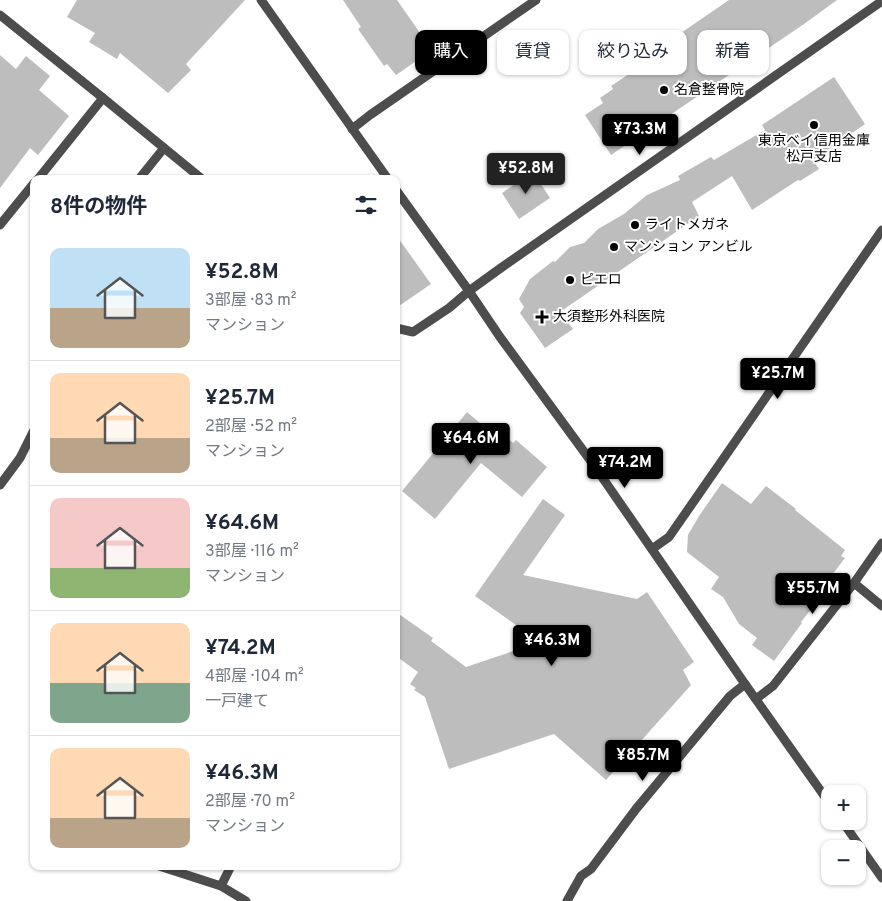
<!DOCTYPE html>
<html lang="ja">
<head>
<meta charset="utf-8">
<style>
	body { margin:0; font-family:Overpass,"Noto Sans JP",sans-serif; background:#f6f6f7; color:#1f2937; height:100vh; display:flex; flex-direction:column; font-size:19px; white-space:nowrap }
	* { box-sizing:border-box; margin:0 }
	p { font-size:16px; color:#747a83 }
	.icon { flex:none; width:28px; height:28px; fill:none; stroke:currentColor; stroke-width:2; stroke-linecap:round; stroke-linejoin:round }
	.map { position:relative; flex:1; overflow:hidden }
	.panel { position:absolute; left:30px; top:175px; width:370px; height:695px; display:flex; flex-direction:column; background:#fff; border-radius:10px; box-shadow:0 1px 4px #0004 }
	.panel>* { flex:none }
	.hud { position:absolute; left:415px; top:30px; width:391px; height:45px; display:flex; gap:10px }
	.fabs { position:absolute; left:821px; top:785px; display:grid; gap:10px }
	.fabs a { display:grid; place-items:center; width:45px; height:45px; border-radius:10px; background:#fff; box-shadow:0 1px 4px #0004; font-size:25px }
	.price { position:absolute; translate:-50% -42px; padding:0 11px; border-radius:5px; background:#000; color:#fff; font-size:16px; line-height:32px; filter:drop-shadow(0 1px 2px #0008) }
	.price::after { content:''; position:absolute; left:50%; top:30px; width:15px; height:11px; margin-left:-8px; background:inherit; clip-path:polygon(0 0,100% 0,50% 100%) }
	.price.on { background:#222; color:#fff }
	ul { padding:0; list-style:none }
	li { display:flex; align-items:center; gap:15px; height:125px; padding:0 20px }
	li+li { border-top:1px solid #e0e1e3 }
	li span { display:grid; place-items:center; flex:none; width:140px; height:100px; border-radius:10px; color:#555 }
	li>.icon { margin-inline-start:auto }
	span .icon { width:60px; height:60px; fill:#fffc; stroke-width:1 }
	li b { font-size:21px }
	h2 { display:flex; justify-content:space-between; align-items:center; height:60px; padding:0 20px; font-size:21px }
	.chip { padding:0 18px; border-radius:10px; background:#fff; box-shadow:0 1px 4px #0004; font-size:18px; line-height:45px }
	.chip.on { background:#000; color:#fff }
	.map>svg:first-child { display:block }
</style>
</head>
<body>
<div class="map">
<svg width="882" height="901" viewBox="0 0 882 901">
	<rect width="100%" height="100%" fill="#fff"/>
	<g fill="#bdbdbd">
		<path d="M77 0H245L186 64 191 70 168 93 120 53 117 59 89 42 95 33 67 17Z"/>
		<path d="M343 0H397L432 50 396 75 387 64 384 66 358 29 361 27Z"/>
		<path d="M729 0H837L804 24 611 155 585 115 603 103 600 98 613 89 611 86 629 74 627 70Z"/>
		<path d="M0 55 16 69 26 56 50 76 39 90 69 116 38 155 30 148 0 188Z"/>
		<path d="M834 77 865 124 813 160 819 169 800 181 798 180 752 210 732 176 692 202 699 216 560 312 573 329 545 348 520 313 524 307 519 299 530 279 553 261 555 262 570 247 584 243 598 229 624 214 647 195 680 180 678 176 711 157 714 160 765 130 762 125Z"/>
		<path d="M533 172 550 198 519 219 502 193Z"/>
		<path d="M396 235 431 284 396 308Z"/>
		<path d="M467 412 494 435 498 430 513 443 516 440 547 467 522 497 481 463 435 519 402 491Z"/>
		<path d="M722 483 751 504 766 486 796 509 795 510 845 550 841 556 845 558 822 588 826 590 801 622 802 623 774 661 752 645 757 638 739 624 723 597 711 589 719 577 687 552 688 535 699 516Z"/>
		<path d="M543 499 565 515 523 575 637 599 647 592 694 662 683 670 691 685 606 780 554 734 449 769 425 697 414 690 416 688 410 684 418 672 396 656V612L433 638 431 641 466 667 540 642 475 596Z"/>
	</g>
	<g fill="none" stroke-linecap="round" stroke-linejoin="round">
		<g stroke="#4d4d4d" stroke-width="9">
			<path d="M261 0 388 179"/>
			<path d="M0 15 103 98 202 179"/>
			<path d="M352 129 370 115 536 0"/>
			<path d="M38 179 103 98"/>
			<path d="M139 179 164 148"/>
			<path d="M396 190 469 291 500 337 593 464 745 684 830 804"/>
			<path d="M0 225 34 183"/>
			<path d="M396 328 413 332 449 308 469 291 498 270 882 1"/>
			<path d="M0 485 20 458 34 430"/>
			<path d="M652 549 669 537 882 230"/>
			<path d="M854 583 882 606"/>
			<path d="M756 699 773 686 854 583 882 543"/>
			<path d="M842 821 882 878"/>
			<path d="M159 866 221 886 246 901"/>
			<path d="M221 886 231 866"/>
			<path d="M567 901 581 876 591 869 636 809 730 696 745 684"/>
		</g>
	</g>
	<g fill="#000" stroke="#fff" stroke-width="2">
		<circle cx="664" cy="90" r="5"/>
		<circle cx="814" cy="125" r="5"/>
		<circle cx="635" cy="225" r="5"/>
		<circle cx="614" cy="247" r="5"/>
		<circle cx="570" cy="280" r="5"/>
		<path d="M539.5 309.5h5v5h5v5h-5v5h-5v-5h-5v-5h5z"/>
	</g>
	<g text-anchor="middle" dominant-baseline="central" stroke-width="4" stroke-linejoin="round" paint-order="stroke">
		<g font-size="14" fill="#000" stroke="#fff" text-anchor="start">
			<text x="674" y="90">名倉整骨院</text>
			<text x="814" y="141" text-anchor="middle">東京ベイ信用金庫<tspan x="814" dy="16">松戸支店</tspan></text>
			<text x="645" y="225">ライトメガネ</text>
			<text x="624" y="247">マンション アンビル</text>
			<text x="580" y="280">ピエロ</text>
			<text x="553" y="317">大須整形外科医院</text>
		</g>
	</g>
</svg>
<div class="fabs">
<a>+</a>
<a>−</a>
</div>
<b class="price" style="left:640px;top:156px">¥73.3M</b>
<b class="price on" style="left:526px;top:195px">¥52.8M</b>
<b class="price" style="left:778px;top:400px">¥25.7M</b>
<b class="price" style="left:471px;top:465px">¥64.6M</b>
<b class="price" style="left:625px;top:489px">¥74.2M</b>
<b class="price" style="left:813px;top:615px">¥55.7M</b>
<b class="price" style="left:552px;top:667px">¥46.3M</b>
<b class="price" style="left:643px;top:782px">¥85.7M</b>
<div class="hud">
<a class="chip on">購入</a>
<a class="chip">賃貸</a>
<a class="chip">絞り込み</a>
<a class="chip">新着</a>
</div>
<section class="panel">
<h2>8件の物件<svg class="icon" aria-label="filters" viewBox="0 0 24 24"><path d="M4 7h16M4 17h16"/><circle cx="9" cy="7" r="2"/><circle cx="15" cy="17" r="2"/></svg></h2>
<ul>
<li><span style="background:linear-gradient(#bfe0f5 60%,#b9a48a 0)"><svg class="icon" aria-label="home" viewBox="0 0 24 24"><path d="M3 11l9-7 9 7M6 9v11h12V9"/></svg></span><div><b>¥52.8M</b><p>3部屋 · 83 m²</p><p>マンション</p></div></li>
<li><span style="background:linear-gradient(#ffd9b3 65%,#b9a48a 0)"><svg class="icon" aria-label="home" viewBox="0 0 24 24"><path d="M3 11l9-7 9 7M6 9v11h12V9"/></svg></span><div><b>¥25.7M</b><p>2部屋 · 52 m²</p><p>マンション</p></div></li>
<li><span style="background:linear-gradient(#f6c9c9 70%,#8fb573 0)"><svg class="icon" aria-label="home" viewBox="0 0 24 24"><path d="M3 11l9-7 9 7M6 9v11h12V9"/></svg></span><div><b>¥64.6M</b><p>3部屋 · 116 m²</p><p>マンション</p></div></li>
<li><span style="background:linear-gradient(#ffd9b3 60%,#7fa58c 0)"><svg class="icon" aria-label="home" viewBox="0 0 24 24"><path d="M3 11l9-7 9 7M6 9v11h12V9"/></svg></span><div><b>¥74.2M</b><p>4部屋 · 104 m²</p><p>一戸建て</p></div></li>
<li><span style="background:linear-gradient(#ffd9b3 70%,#b9a48a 0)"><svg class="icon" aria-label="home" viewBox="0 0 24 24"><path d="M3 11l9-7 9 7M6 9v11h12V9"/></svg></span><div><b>¥46.3M</b><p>2部屋 · 70 m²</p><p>マンション</p></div></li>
</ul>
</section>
</div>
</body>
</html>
